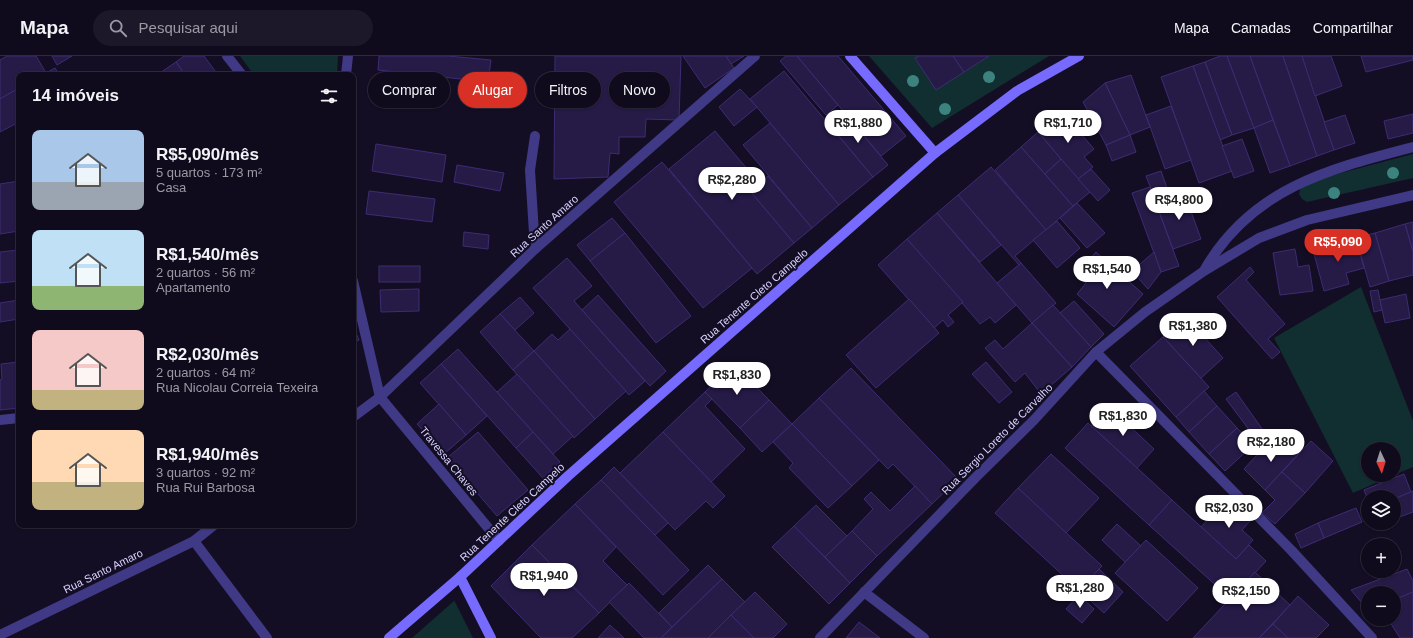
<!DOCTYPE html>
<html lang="pt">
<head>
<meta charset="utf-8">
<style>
	body { margin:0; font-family:Arial,sans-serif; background:#1d1829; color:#f1f3f6; height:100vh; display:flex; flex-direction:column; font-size:15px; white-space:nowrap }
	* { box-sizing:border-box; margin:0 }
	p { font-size:13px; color:#9b9aa3 }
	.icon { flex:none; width:22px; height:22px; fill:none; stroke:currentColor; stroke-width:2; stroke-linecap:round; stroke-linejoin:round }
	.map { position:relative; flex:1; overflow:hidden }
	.panel { position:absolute; left:16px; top:16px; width:340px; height:456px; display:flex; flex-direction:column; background:#0f0a1c; border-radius:8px; box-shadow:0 1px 3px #0004,0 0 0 1px #2f2b3b }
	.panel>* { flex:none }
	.banner { position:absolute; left:368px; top:16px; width:380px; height:36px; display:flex; gap:8px }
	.needle { width:26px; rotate:176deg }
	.controls { position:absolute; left:1361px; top:386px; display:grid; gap:8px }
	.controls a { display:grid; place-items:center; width:40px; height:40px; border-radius:50%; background:#0f0a1c; box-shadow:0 1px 3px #0004,0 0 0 1px #2f2b3b; font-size:20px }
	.price { position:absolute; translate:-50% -34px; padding:0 9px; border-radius:14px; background:#fff; color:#222; font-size:13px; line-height:26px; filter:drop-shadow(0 1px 2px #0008) }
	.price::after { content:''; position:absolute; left:50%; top:24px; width:12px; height:9px; margin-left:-6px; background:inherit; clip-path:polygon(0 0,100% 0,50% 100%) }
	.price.current { background:#d93025; color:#fff }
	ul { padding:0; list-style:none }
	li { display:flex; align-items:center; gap:12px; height:100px; padding:0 16px }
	li span { display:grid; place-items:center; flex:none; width:112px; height:80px; border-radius:8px; color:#555 }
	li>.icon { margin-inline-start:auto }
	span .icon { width:48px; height:48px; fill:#fffc; stroke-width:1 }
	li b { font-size:17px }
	h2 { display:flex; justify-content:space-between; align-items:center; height:48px; padding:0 16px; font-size:17px }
	.tag { padding:0 14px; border-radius:18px; background:#0f0a1c; box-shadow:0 1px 3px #0004,0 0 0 1px #2f2b3b; font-size:14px; line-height:36px }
	.tag.current { background:#d93025; color:#fff }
	header { display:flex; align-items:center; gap:24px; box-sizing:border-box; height:56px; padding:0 20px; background:#0f0a1c; border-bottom:1px solid #2f2b3b }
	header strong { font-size:19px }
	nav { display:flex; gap:22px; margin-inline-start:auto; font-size:14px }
	.search { width:280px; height:36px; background:#1d1829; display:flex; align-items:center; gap:10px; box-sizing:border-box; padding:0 14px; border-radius:22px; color:#9b9aa3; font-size:15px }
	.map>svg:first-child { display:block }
</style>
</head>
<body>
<header>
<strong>Mapa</strong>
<div class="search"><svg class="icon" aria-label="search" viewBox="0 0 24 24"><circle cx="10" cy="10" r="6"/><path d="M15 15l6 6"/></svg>Pesquisar aqui</div>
<nav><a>Mapa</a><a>Camadas</a><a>Compartilhar</a></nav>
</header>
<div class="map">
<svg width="1413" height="582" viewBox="0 0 1413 582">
	<rect width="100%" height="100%" fill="#140e25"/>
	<g fill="#112f30">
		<path d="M240 0H338L337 19H254Z"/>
		<path d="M869 0H1049L932 72Z"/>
		<path d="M1413 98V122L1307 146 1302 143 1299 138 1301 130 1322 122Z"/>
		<path d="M1361 231 1413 365V411L1394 419V393H1368V419H1394L1353 437 1274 282Z"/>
		<path d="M454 544 473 582H412L454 545Z"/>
	</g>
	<g fill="#261a47" stroke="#3e2c73">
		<path d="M7 0H36L46 17 42 19H19V32L0 43V4Z"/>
		<path d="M52 0H72L57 9Z"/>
		<path d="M184 0H204L218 19H185L176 6Z"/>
		<path d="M379 0H448L491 4 488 26 378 14Z"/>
		<path d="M555 0H681L679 64 646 63 645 81H619V98L610 97 608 121 554 123Z"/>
		<path d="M683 0H726L734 12 705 32Z"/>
		<path d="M726 0H744L731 8Z"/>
		<path d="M786 0H797L838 49 826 59 780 5Z"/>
		<path d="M797 0H838L906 80 881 100Z"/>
		<path d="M919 0H953L964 16 936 34 915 2Z"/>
		<path d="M953 0H989L964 16Z"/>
		<path d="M1220 0H1227L1254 72 1232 79 1205 6Z"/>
		<path d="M1227 0H1250L1273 64 1254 72Z"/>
		<path d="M1250 0H1283L1317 100 1290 110Z"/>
		<path d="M1283 0H1302L1334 94 1317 100Z"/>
		<path d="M1302 0H1331L1342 30 1315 40Z"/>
		<path d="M1361 0H1413V4L1366 16Z"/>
		<path d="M176 6 185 19H157Z"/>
		<path d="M1205 6 1232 79 1220 84 1193 10Z"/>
		<path d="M1193 10 1232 115 1199 127 1161 21Z"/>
		<path d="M55 12 59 19H42L46 17Z"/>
		<path d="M784 15 873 121 839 149 750 43Z"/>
		<path d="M1131 19 1150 71 1130 79 1105 27Z"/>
		<path d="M1105 27 1130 79 1106 89 1083 46Z"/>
		<path d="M19 32V66L0 76V43Z"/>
		<path d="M740 33 757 51 734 70 719 51Z"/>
		<path d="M1171 50 1191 104 1165 113 1146 59Z"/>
		<path d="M843 55 888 109 873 121 828 67Z"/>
		<path d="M1062 56 1094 93 1084 101 1093 111 1078 123 1038 76Z"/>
		<path d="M1413 58V77L1388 83 1384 65Z"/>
		<path d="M1345 59 1355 87 1334 94 1324 66Z"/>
		<path d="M1273 64 1290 110 1270 117 1254 72Z"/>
		<path d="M770 67 839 149 812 172 743 89Z"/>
		<path d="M715 75 759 127 750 135 794 187 757 218 669 113Z"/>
		<path d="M1038 76 1061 103 1045 118 1021 91Z"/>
		<path d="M1130 79 1136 96 1112 105 1106 89Z"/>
		<path d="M1242 83 1254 115 1234 122 1222 90Z"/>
		<path d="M376 88 446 99 442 126 372 115Z"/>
		<path d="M1021 91 1073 150 1046 174 995 114Z"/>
		<path d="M1061 103 1090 136 1073 150 1045 118Z"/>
		<path d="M662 106 752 212 703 252 614 146Z"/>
		<path d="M457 109 504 117 500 135 454 126Z"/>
		<path d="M991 111 1046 174 1015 200 1021 207 1019 209 958 139Z"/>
		<path d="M1091 113 1110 134 1098 145 1078 123Z"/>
		<path d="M1161 115 1168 135 1154 140 1146 120Z"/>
		<path d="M768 120 812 172 794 187 750 135Z"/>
		<path d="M19 125V175L0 178V128Z"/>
		<path d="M1150 131 1179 210 1161 216 1132 137Z"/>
		<path d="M369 135 435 143 432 166 366 158Z"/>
		<path d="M1184 136 1201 183 1173 193 1156 147Z"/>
		<path d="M958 139 1001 189 980 206 937 157Z"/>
		<path d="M1077 147 1105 177 1087 192 1060 162Z"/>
		<path d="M937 157 1016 249 995 267 990 261 980 268 907 183Z"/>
		<path d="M612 162 625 177 590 205 577 189Z"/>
		<path d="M1057 165 1080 192 1057 212 1033 184Z"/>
		<path d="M1413 166V196L1405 168Z"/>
		<path d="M1405 168 1413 196V219L1389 225 1375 177Z"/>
		<path d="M464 176 489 179 488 193 463 190Z"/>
		<path d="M625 177 691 260 656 287 590 205Z"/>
		<path d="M1375 177 1389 225 1370 231 1356 182Z"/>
		<path d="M1356 182 1364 212 1346 217 1349 228 1324 235 1313 194Z"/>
		<path d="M907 183 963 246 948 259 954 266 948 271 943 264 934 272 878 209Z"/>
		<path d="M1295 193 1298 211 1309 209 1313 235 1280 239 1273 197Z"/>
		<path d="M19 194V225L0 227V196Z"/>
		<path d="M1096 196 1143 238 1114 271 1077 238 1086 227 1076 218Z"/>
		<path d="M1154 196 1161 216 1148 233 1132 215Z"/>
		<path d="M567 202 592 230 574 245 645 325 629 339 533 232Z"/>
		<path d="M1021 207 1056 247 1032 267 997 227Z"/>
		<rect x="379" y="210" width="41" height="16"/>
		<path d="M1250 211 1254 216 1246 224 1285 268 1268 283 1280 296 1272 303 1217 241Z"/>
		<path d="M419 233V255L381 256 380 234Z"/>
		<path d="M1378 234 1382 254 1374 256 1370 235Z"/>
		<path d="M1406 238 1410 262 1385 267 1380 244Z"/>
		<path d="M598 239 666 315 650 330 582 254Z"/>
		<path d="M520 241 534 257 515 274 500 258Z"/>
		<path d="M909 243 939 277 876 332 846 299Z"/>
		<path d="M19 244V263L0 266V247Z"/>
		<path d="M1074 245 1104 278 1091 291 1060 257Z"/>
		<path d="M1053 249 1091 291 1072 311 1032 267Z"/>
		<path d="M500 258 534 295 513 314 480 276Z"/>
		<path d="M1185 260 1223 302 1201 322 1163 281Z"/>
		<path d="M1032 267 1072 311 1041 338 1025 317 1015 326 985 292 995 284 1003 293Z"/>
		<path d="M353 270 359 284 353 286Z"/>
		<path d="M570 273 626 335 595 363 534 295 552 278 558 284Z"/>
		<path d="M1163 281 1209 331 1176 361 1130 310Z"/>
		<path d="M458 293 533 376 516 392 441 308Z"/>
		<path d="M534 295 595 363 574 382 513 314Z"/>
		<path d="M19 306V352L0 354V324L2 323 1 308Z"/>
		<path d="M986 306 1012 336 999 347 972 318Z"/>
		<path d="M441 308 487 360 466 379 420 327Z"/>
		<path d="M734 308 769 344 740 372 705 336Z"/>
		<path d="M851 312 958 423 932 448 893 408 888 413 819 342Z"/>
		<path d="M517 318 573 380 553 398 497 336Z"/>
		<path d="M1204 335 1217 350 1189 376 1176 361Z"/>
		<path d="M705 336 712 343 705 350 745 393 711 426 663 376Z"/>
		<path d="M1236 336 1265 377 1256 383 1226 343Z"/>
		<path d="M819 342 879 404 852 430 792 368Z"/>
		<path d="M769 344 792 368 762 396 740 372Z"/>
		<path d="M439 348 466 379 444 398 417 368Z"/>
		<path d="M1217 350 1237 372 1209 398 1189 376Z"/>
		<path d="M1109 351 1154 393 1137 412 1091 370Z"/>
		<path d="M1088 367 1172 444 1149 469 1065 392Z"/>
		<path d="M792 368 852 430 828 452 789 412 793 407 773 386Z"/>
		<path d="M1237 372 1253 389 1225 415 1209 398Z"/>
		<path d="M478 376 528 434 497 460 447 402Z"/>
		<path d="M533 376 560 406 543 422 516 392Z"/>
		<path d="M663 376 725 440 713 452 706 445 675 474 620 417Z"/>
		<path d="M1286 382 1300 396 1265 434 1244 413 1268 387 1275 393Z"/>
		<path d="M1311 385 1333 405 1305 437 1282 416Z"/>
		<path d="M1051 398 1099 442 1066 477 1018 432Z"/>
		<path d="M614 411 668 467 655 479 601 424Z"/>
		<path d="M1282 416 1305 437 1275 468 1262 457 1275 444 1265 434Z"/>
		<path d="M1404 418 1411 436 1394 443V441H1368V444L1364 434Z"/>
		<path d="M601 424 689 514 663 539 575 448Z"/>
		<path d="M915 430 932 448 877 500 852 475 873 453 864 443 871 436 890 455Z"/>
		<path d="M1018 432 1102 510 1079 534 995 457Z"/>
		<path d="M1413 435V456L1394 463V443Z"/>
		<path d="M1227 443 1250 465 1242 474 1253 484 1236 503 1201 471Z"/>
		<path d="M1172 444 1236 503 1249 489 1266 505 1231 543 1149 469Z"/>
		<path d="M575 448 616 491 603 505 627 529 599 557 532 489Z"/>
		<path d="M816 449 847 480 825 501 794 470Z"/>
		<path d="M1356 452 1362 466 1324 482 1318 467Z"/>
		<path d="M1318 467 1324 482 1301 492 1295 478Z"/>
		<path d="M1117 468 1141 490 1125 506 1102 484Z"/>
		<path d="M794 470 850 527 829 548 772 491Z"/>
		<path d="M852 475 877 500 850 527 825 501Z"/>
		<path d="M1146 484 1198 532 1167 565 1115 517Z"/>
		<path d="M532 489 599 557 572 582H541L491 530Z"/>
		<path d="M708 509 722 523 672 571 659 557Z"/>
		<path d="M1099 513 1123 536 1104 557 1079 534Z"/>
		<path d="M1407 513 1413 525V536L1394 544V537H1368V554L1351 534Z"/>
		<path d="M1255 516 1290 549 1259 582H1193Z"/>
		<path d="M722 523 745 546 731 559 708 582H661Z"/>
		<path d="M629 527 672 571 661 582H644L609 546Z"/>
		<path d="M755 536 787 568 773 582H754L731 559Z"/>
		<path d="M1413 536V582H1400L1388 563H1394V544Z"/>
		<path d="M1079 539 1094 553 1082 567 1066 553Z"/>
		<path d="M1298 540 1329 569 1316 582H1288L1273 568Z"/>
		<path d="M731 559 754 582H708Z"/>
		<path d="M859 566 880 582H846Z"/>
		<path d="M1273 568 1288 582H1259Z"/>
		<path d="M610 569 624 582H598Z"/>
	</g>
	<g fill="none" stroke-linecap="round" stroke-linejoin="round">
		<g stroke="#403985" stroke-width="10">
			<path d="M227 0 242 19"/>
			<path d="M346 19 348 0"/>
			<path d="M535 80 530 114 535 193"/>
			<path d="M1205 213C1252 132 1329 113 1413 91"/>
			<path d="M353 225 380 341 499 485"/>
			<path d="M1096 296 1292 495 1372 582"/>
			<path d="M353 361 380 341 535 193 755 0"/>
			<path d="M0 364 19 362"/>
			<path d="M194 485 267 582"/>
			<path d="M864 536 924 582"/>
			<path d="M0 579 194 485 214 469"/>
			<path d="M820 582 975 422 1034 364 1096 296 1145 256 1204 215 1259 182 1307 164 1413 139"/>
		</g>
		<g stroke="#766aff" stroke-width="10">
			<path d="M850 0 935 97"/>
			<path d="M460 521 491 582"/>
			<path d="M389 582 460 521 568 420 935 97 1017 35 1079 0"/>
		</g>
	</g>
	<g fill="#3c837f">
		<circle cx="989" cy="21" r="6"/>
		<circle cx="913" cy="25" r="6"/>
		<circle cx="945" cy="53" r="6"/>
		<circle cx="1393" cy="117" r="6"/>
		<circle cx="1334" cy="137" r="6"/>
	</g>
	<g text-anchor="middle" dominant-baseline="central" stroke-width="4" stroke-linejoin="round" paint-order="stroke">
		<g font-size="11" fill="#dad3ff" stroke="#140e25">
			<text transform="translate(544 170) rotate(-42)">Rua Santo Amaro</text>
			<text transform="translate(754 240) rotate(-41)">Rua Tenente Cleto Campelo</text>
			<text transform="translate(997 383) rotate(-45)">Rua Sergio Loreto de Carvalho</text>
			<text transform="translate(449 405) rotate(51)">Travessa Chaves</text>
			<text transform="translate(512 456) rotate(-43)">Rua Tenente Cleto Campelo</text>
			<text transform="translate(103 515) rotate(-26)">Rua Santo Amaro</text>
		</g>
	</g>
</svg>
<div class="controls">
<a><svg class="needle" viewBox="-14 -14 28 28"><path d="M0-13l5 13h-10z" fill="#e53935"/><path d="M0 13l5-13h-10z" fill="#9b9aa3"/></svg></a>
<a><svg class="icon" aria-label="layers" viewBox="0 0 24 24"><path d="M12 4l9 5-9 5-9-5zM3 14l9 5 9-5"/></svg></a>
<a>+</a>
<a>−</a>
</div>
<b class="price" style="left:858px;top:88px">R$1,880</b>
<b class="price" style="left:1068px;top:88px">R$1,710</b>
<b class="price" style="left:732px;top:145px">R$2,280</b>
<b class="price" style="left:1179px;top:165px">R$4,800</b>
<b class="price current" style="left:1338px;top:207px">R$5,090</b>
<b class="price" style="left:1107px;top:234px">R$1,540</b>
<b class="price" style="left:1193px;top:291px">R$1,380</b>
<b class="price" style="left:737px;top:340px">R$1,830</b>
<b class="price" style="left:1123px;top:381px">R$1,830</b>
<b class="price" style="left:1271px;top:407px">R$2,180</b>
<b class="price" style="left:1229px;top:473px">R$2,030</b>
<b class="price" style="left:544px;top:541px">R$1,940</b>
<b class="price" style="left:1080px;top:553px">R$1,280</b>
<b class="price" style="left:1246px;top:556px">R$2,150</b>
<div class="banner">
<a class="tag">Comprar</a>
<a class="tag current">Alugar</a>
<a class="tag">Filtros</a>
<a class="tag">Novo</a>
</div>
<section class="panel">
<h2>14 imóveis<svg class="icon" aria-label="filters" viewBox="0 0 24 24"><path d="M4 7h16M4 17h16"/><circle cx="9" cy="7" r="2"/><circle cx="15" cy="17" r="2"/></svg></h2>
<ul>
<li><span style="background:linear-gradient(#a9c7e8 65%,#9aa5b1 0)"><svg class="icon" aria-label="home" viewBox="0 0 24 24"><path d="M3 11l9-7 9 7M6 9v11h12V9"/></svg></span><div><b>R$5,090/mês</b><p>5 quartos · 173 m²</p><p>Casa</p></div></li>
<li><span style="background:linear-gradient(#bfe0f5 70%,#8fb573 0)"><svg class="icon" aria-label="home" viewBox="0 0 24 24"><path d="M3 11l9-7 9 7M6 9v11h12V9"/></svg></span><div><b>R$1,540/mês</b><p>2 quartos · 56 m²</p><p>Apartamento</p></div></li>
<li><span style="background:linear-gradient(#f6c9c9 75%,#c2b280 0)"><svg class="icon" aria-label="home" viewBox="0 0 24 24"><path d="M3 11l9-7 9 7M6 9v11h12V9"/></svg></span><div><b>R$2,030/mês</b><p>2 quartos · 64 m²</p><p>Rua Nicolau Correia Texeira</p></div></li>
<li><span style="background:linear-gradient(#ffd9b3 65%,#c2b280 0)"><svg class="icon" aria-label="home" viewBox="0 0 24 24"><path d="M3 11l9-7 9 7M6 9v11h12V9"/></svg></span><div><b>R$1,940/mês</b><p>3 quartos · 92 m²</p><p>Rua Rui Barbosa</p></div></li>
</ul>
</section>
</div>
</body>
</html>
